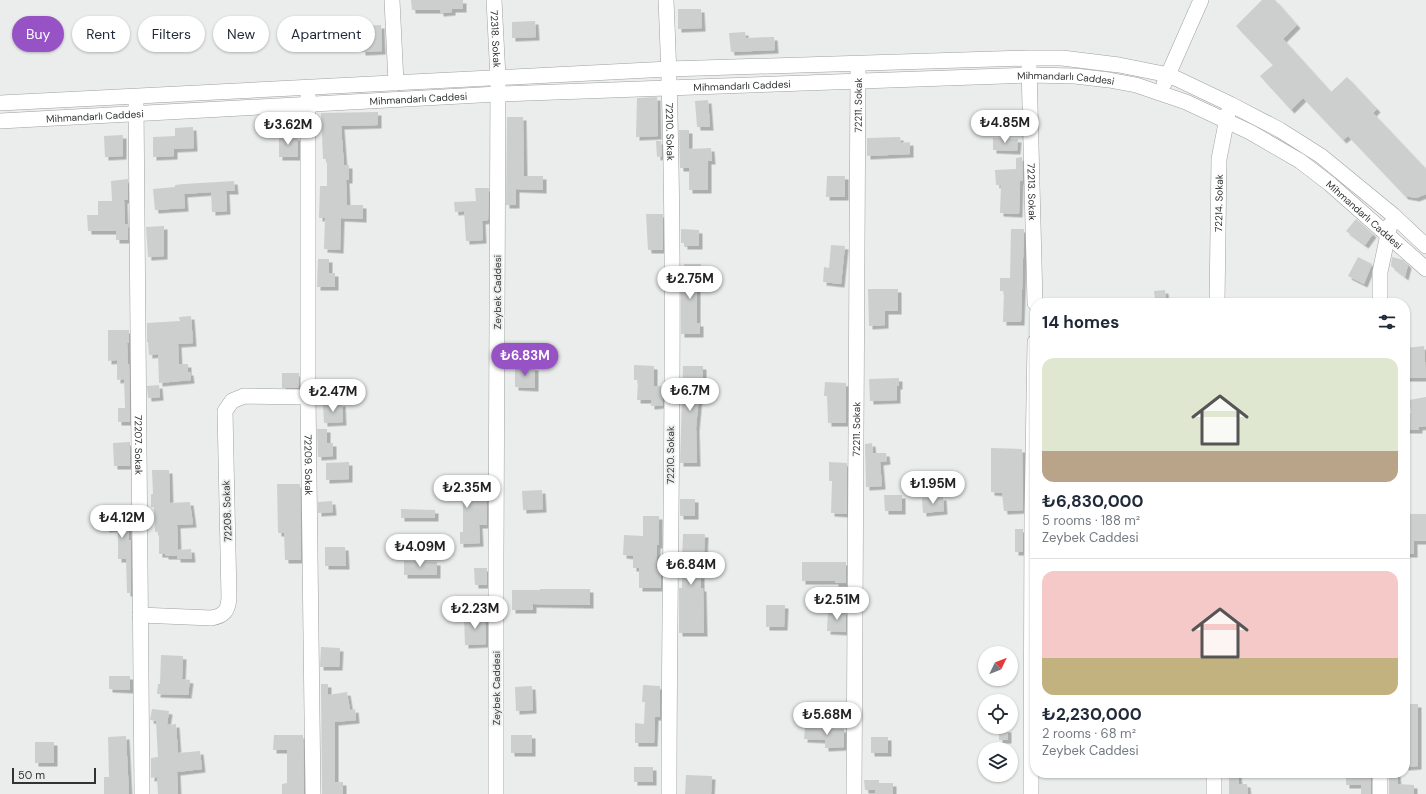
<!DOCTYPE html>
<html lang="en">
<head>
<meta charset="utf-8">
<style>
	body { margin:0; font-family:"DM Sans",sans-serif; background:#f6f6f7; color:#1f2937; height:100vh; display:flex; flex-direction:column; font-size:15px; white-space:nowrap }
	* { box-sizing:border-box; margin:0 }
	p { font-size:13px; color:#747a83 }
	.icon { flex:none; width:22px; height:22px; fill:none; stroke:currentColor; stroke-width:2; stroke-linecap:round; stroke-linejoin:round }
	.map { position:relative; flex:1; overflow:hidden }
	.panel { position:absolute; left:1030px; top:298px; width:380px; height:480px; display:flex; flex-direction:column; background:#fff; border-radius:16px; box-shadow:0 1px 3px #0004 }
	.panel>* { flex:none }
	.top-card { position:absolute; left:12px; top:16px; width:380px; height:36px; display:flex; gap:8px }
	.needle { width:26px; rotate:47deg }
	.buttons { position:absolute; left:978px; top:646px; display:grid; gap:8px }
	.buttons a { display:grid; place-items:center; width:40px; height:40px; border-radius:50%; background:#fff; box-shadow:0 1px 3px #0004; font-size:20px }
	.scale { position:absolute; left:12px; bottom:10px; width:84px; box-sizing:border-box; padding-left:4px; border:2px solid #313232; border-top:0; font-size:11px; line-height:14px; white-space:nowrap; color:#313232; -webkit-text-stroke:3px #eaedeb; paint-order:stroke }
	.price { position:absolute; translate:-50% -34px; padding:0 9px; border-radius:14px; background:#fff; color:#222; font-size:13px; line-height:26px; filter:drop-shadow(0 1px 2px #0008) }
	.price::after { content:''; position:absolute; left:50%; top:24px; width:12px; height:9px; margin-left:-6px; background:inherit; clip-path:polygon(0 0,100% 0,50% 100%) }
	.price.current { background:#9752c6; color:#fff }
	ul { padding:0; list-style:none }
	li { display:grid; align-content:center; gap:8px; height:212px; padding:0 12px }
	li+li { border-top:1px solid #e0e1e3 }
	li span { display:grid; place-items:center; height:124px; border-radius:12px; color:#555 }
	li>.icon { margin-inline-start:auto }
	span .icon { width:72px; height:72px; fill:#fffc; stroke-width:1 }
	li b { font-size:17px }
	h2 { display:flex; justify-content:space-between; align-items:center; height:48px; padding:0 12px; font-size:17px }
	.pill { padding:0 14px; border-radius:18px; background:#fff; box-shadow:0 1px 3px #0004; font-size:14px; line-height:36px }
	.pill.current { background:#9752c6; color:#fff }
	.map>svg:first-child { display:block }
</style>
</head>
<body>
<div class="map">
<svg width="1426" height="794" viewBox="0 0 1426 794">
	<defs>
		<filter id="shadow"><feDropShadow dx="3.5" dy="3.5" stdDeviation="0" flood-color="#0004"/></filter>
	</defs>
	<rect width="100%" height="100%" fill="#eaedeb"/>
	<g fill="#cccfcd" filter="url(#shadow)">
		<path d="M411 0H463V9H452V12L440 13V10H412Z"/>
		<path d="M1262 0H1275L1297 25 1283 39 1331 92 1347 77 1377 109 1373 113 1426 169V194L1416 198 1405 196 1348 136 1343 140 1303 98 1291 110 1260 76 1273 65 1236 26Z"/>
		<path d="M678 9H701L702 28 678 29Z"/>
		<path d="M535 21 536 37 512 38V22Z"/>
		<path d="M381 25 382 51 362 52 361 26Z"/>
		<path d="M745 32 746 38 774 37 775 50 731 52 729 33Z"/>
		<path d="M657 97 658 136 636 137 637 98Z"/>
		<path d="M708 100 710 127H697L695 101Z"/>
		<path d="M378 112V125L341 126 344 165H349V180H346L347 205H363V219L341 218 340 250 324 249 325 218H319L320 186H327V159H323L321 113Z"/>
		<path d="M507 117H523L524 176H543V190L516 189V205H506Z"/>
		<path d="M193 127 194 148 174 149V156L153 157V137L175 136V128Z"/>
		<path d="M679 130H689V149L711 148 712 161H708V190H689V168H680Z"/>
		<path d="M123 135V156L105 157 104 136Z"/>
		<path d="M279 135H293V137H298V157H279Z"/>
		<path d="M900 137 901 143 910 142V154L867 156V138Z"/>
		<path d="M993 138 1018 139 1017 151 993 150Z"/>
		<path d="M656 141H661L662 156 657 157Z"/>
		<path d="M1022 157 1023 181H1020L1019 214 1000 213 1001 185H996L995 170 1016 169V158Z"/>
		<path d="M827 176H845V197H826Z"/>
		<path d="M128 179V200H124L125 224H128V240H116V231H88L87 215H98V201H112L111 181Z"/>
		<path d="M234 181 235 191H226L227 211 212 212 211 192 184 194 185 208 155 210 153 189 175 187V185L184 184Z"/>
		<path d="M475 188H489L488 220 482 221 483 240 466 241 464 211 455 212 454 202 476 201Z"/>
		<path d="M646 214H663V250H648Z"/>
		<path d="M1356 219 1373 234 1365 245 1346 231Z"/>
		<path d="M164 226V256L148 257 146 227Z"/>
		<path d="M681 229 699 230V246H684V243H681Z"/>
		<path d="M1011 229H1024L1021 322H1003L1004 291H1000V278H1010Z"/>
		<path d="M831 245 845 246 841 284 823 282 824 267 829 268Z"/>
		<path d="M1358 257 1372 264 1364 284 1348 276Z"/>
		<path d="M1392 257 1403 260 1408 265 1405 277 1391 266Z"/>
		<path d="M318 259H329V273H335V287H317Z"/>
		<path d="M684 264H701V279H697V323H700V334H681V291H684Z"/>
		<path d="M868 289H898V311H885V325L869 326Z"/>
		<path d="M1165 290 1166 299 1155 300 1154 291Z"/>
		<path d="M191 316 193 343 178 344 179 364H188V372H190L191 380 159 383 158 354 149 355 148 342H147V323L180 321 179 317Z"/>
		<path d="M108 330H129V343H127L128 364H129L130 422H118V408H125L124 379 117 380V360L108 361Z"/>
		<path d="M1424 346 1426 378H1405V348Z"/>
		<path d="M634 365 654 366V386H661L663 405 651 406V400H637L638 380H634Z"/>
		<path d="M515 366 535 367V388L515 387Z"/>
		<path d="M683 366H703V385L700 386 696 428 697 463H680Z"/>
		<rect x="282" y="373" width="17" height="15"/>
		<path d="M899 378V386H897V400L870 401 869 379Z"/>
		<path d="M825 382 846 383V423H828L827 396H824Z"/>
		<path d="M159 385 160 397 148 398 147 386Z"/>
		<path d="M1426 397V426L1419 427V430H1405V413H1411L1409 400Z"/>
		<path d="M342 403 343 422 324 423 323 404Z"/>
		<path d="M317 429H327V443H333V456L318 457Z"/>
		<path d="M130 442V466H114L113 443Z"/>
		<path d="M872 443 873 453H886L887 461 880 462 882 486 866 487 865 444Z"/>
		<path d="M991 448 1022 449 1023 510 1004 511 1002 493 991 492Z"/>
		<path d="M349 462V479L326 480V463Z"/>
		<path d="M829 462 847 463V514L831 513 832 481H829Z"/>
		<path d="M152 470H169L170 503 190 502 193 524 177 525 178 550 191 549 192 559H177V556H165V554H159V532H155L154 507H151V494H153Z"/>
		<path d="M462 479 463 494H486L487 525H479L480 543 460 544V532H463V495L439 497 438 480Z"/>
		<path d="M277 484H300L301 560H285L284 533H278Z"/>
		<path d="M542 490 543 509 523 510 522 491Z"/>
		<path d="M884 495H902V511H885Z"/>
		<path d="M943 497 944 511 923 513 922 498Z"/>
		<rect x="680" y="499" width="15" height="17"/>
		<path d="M332 501 333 512 318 513V502Z"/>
		<path d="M401 509 435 510V518H401Z"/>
		<path d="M127 510 129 540H131V593H127L126 559H118V528L106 529 105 511Z"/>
		<path d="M1405 514H1426V541H1414V554H1405Z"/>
		<path d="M643 516H659V545H657L656 568H661V588H639V568H633V556L623 555 624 535 643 536Z"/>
		<rect x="1015" y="529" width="8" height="23"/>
		<path d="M683 534H705L704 554H697L696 575H701V588H703L704 633H679V588H682V571H679L680 559H682Z"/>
		<path d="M325 547H345L346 566H325Z"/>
		<path d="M404 561 437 562V575H404Z"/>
		<path d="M802 562H846V583H835V581H802Z"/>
		<path d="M474 568H487V585H475Z"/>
		<path d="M540 589H590V605L533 604V610H512V590H540Z"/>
		<path d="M766 605H785L784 627H766Z"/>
		<path d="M828 611H846V632L827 631Z"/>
		<path d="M485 615 486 644 465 645 464 616Z"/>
		<path d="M321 647 340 648 339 667H320Z"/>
		<path d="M161 655 183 656 182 679 190 680 188 695 157 694 158 684H160Z"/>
		<path d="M109 676H130V690L109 689Z"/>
		<path d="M321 684H328V695L347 692 350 710 355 709 356 720 335 722V782H343V794H322Z"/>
		<path d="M643 685 660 686V717H655L654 743H635V723L644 724 645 702H642Z"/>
		<path d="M532 686 533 710 516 711 515 687Z"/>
		<path d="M1405 704H1418V766L1405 767Z"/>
		<path d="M152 709 169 711 167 725 176 724 178 753 200 751 202 769 177 772 178 794H158L157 777 151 778V758L158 757 156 721 150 720Z"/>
		<path d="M805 728 844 729V747L825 748V740L804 739Z"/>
		<rect x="999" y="729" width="9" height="11"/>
		<path d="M274 735H303L304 794H282V784L287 783V750H273Z"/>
		<rect x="511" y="735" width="21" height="18"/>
		<path d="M126 736 129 794H104V777H109L108 737Z"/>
		<rect x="871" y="737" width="17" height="16"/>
		<rect x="35" y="742" width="19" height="21"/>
		<rect x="634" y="767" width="19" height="15"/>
		<path d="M1229 773H1238L1239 784H1247L1248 794H1229Z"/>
		<path d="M1346 773H1371V794H1361V785H1346Z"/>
		<path d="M1389 773H1397L1398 784 1414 785V794H1389Z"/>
		<path d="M686 775 712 776 711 794H685Z"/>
		<path d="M864 780H879V783H893V794H875V790H865Z"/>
	</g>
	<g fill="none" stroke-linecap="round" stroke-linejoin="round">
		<g stroke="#9ea19f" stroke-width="16">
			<g id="minor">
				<path d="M392 0 396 83"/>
				<path id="s1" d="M494 0 498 78 496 557V794"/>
				<path id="s2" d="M666 0C678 264 669 529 669 794"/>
				<path id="s3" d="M1029 66 1035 303"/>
				<path d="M1164 84 1201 0"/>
				<path id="s4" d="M308 95V397L313 794"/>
				<path d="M0 103 669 69 1029 58H1062L1119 65 1169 75 1230 104 1280 130 1321 156 1393 215 1426 246"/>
				<path id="s5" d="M136 103 142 794"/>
				<path id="s6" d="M0 121 498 94 1029 75 1075 76 1109 80 1136 85 1186 102 1250 132 1300 161 1330 184 1426 269"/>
				<path id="s7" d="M1217 303 1219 159 1228 113"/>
				<path d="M1380 303V272L1390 225"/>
				<path d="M140 615 211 618C224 616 228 611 229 598L225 411 232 401 244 396 308 397"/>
				<path id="s8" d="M854 794 858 71"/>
				<path d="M1031 794 1032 517 1035 342"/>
				<path d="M1214 794V773"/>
				<path d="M1380 794V773"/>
			</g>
		</g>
		<use href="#minor" stroke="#fff" stroke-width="15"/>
	</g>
	<g text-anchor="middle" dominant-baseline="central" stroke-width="3.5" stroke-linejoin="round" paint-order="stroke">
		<g font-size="10" fill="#313232" stroke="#eaedeb">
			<text stroke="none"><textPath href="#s1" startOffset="39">72318. Sokak</textPath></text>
			<text stroke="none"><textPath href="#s6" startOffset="1067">Mihmandarlı Caddesi</textPath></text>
			<text stroke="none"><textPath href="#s6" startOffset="743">Mihmandarlı Caddesi</textPath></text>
			<text stroke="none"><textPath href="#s6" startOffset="419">Mihmandarlı Caddesi</textPath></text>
			<text stroke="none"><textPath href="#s8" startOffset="689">72211. Sokak</textPath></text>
			<text stroke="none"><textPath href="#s6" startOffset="95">Mihmandarlı Caddesi</textPath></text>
			<text stroke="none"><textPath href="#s2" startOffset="132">72210. Sokak</textPath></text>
			<text stroke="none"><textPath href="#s3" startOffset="126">72213. Sokak</textPath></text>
			<text stroke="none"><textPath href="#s7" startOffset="100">72214. Sokak</textPath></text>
			<text stroke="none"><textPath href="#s6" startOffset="1403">Mihmandarlı Caddesi</textPath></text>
			<text transform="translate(497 292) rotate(-90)">Zeybek Caddesi</text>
			<text stroke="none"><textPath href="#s8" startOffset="365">72211. Sokak</textPath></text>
			<text stroke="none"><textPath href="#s5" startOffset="342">72207. Sokak</textPath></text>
			<text transform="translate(670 455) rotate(-90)">72210. Sokak</text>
			<text stroke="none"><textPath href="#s4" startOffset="370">72209. Sokak</textPath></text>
			<text transform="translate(227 511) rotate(-92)">72208. Sokak</text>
			<text transform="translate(496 688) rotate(-90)">Zeybek Caddesi</text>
		</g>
	</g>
</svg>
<div class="buttons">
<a><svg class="needle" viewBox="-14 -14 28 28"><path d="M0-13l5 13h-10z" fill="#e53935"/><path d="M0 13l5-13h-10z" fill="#747a83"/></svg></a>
<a><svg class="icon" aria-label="locate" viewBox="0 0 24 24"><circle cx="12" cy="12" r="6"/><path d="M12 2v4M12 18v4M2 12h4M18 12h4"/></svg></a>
<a><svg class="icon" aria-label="layers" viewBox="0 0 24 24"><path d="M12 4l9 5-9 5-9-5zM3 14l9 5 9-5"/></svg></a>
</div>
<div class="scale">50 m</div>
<b class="price" style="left:1005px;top:144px">₺4.85M</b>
<b class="price" style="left:288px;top:146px">₺3.62M</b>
<b class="price" style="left:690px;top:300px">₺2.75M</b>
<b class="price current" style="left:525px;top:377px">₺6.83M</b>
<b class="price" style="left:690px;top:412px">₺6.7M</b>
<b class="price" style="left:333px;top:413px">₺2.47M</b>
<b class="price" style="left:933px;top:505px">₺1.95M</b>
<b class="price" style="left:467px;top:509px">₺2.35M</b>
<b class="price" style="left:122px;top:539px">₺4.12M</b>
<b class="price" style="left:420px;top:568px">₺4.09M</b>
<b class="price" style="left:691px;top:586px">₺6.84M</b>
<b class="price" style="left:837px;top:621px">₺2.51M</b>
<b class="price" style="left:475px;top:630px">₺2.23M</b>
<b class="price" style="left:827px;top:736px">₺5.68M</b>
<div class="top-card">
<a class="pill current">Buy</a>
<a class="pill">Rent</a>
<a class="pill">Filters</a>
<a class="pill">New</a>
<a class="pill">Apartment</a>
</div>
<section class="panel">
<h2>14 homes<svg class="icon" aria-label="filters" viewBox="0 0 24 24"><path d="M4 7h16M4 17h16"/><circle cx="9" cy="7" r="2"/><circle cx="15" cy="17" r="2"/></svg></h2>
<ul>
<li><span style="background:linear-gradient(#dfe7d0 75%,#b9a48a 0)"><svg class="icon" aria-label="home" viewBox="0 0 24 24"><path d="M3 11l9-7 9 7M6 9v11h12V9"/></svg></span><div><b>₺6,830,000</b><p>5 rooms · 188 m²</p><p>Zeybek Caddesi</p></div></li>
<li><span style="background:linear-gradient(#f6c9c9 70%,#c2b280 0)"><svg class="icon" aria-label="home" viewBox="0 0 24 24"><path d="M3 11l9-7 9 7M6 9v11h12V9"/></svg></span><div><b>₺2,230,000</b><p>2 rooms · 68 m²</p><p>Zeybek Caddesi</p></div></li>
</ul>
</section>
</div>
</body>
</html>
